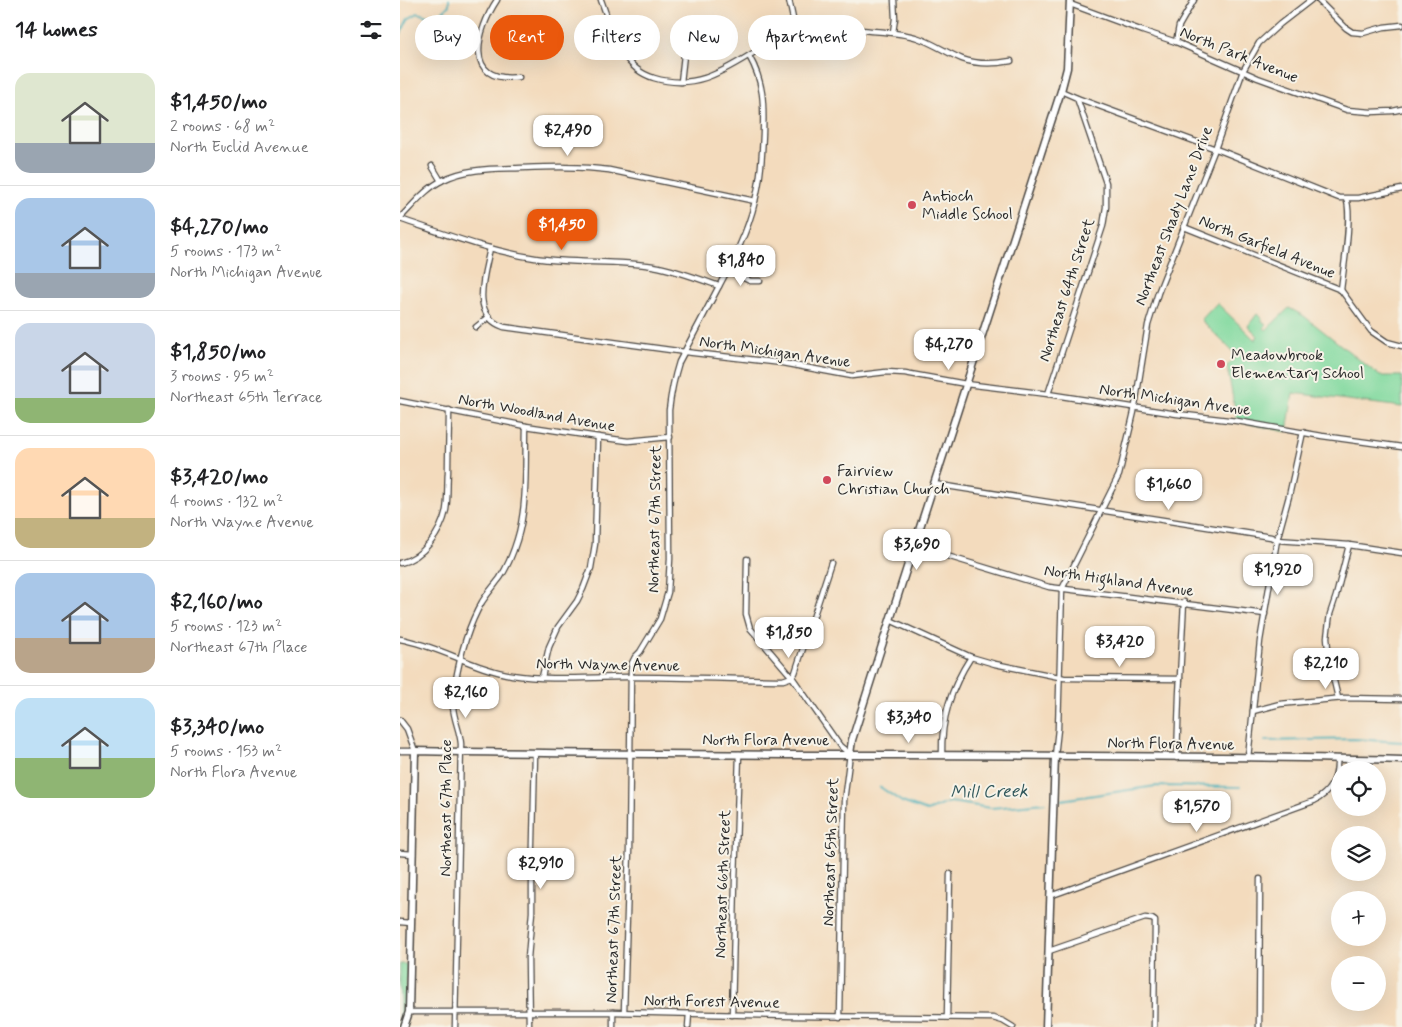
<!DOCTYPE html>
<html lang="en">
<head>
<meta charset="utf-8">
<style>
	body { margin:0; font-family:Mynerve,sans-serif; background:#f6f6f6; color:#202124; height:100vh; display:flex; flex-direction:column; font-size:19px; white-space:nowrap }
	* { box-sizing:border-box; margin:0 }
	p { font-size:16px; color:#757577 }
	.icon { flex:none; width:28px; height:28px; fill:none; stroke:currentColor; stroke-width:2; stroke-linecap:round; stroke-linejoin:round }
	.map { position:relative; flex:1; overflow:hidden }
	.details { display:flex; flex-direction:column; background:#fff; width:400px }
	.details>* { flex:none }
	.banner { position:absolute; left:15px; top:15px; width:475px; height:45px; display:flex; gap:10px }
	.controls { position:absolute; left:931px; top:761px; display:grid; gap:10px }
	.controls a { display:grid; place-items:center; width:55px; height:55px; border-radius:50%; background:#fff; box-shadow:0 5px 20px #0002; font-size:25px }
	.price { position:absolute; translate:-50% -42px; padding:0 11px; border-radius:10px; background:#fff; color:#222; font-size:16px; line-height:32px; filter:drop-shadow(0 1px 2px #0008) }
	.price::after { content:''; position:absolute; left:50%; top:30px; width:15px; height:11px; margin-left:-8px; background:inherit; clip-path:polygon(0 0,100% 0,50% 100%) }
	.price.active { background:#ea580c; color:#fff }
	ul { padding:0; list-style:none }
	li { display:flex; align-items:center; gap:15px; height:125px; padding:0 15px }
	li+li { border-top:1px solid #e0e0e0 }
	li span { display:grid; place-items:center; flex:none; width:140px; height:100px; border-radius:15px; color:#555 }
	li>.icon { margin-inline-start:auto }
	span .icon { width:60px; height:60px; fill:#fffc; stroke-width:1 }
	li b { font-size:21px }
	h2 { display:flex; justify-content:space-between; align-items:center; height:60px; padding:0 15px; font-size:21px }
	.pill { padding:0 18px; border-radius:22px; background:#fff; box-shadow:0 5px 20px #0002; font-size:18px; line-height:45px }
	.pill.active { background:#ea580c; color:#fff }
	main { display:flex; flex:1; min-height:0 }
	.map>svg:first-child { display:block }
</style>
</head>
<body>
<main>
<section class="details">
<h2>14 homes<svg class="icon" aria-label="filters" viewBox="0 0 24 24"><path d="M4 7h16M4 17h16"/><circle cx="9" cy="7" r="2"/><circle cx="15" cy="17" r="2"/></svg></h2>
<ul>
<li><span style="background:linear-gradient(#dfe7d0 70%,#9aa5b1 0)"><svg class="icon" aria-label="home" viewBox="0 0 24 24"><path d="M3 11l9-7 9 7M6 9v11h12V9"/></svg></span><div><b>$1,450/mo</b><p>2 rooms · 68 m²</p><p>North Euclid Avenue</p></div></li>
<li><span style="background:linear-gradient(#a9c7e8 75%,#9aa5b1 0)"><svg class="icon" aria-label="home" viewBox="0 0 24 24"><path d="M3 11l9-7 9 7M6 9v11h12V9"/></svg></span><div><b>$4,270/mo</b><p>5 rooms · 173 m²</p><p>North Michigan Avenue</p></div></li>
<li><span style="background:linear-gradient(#c9d6e8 75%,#8fb573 0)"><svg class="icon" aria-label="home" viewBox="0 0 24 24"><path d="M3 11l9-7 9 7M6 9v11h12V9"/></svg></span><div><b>$1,850/mo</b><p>3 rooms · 95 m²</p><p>Northeast 65th Terrace</p></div></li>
<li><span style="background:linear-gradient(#ffd9b3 70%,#c2b280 0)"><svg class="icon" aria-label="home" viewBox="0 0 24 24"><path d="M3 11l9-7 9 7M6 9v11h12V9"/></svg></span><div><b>$3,420/mo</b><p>4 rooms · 132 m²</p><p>North Wayne Avenue</p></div></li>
<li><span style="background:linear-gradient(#a9c7e8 65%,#b9a48a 0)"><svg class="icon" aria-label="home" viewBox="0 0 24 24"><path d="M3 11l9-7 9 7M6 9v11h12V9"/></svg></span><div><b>$2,160/mo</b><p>5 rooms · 123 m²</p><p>Northeast 67th Place</p></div></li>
<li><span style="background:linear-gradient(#bfe0f5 60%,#8fb573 0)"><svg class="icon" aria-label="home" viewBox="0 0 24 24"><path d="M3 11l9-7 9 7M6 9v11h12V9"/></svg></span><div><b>$3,340/mo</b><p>5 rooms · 153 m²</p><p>North Flora Avenue</p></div></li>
</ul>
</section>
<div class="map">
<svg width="1002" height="1027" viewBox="0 0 1002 1027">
	<rect width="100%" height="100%" fill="#f7f3e8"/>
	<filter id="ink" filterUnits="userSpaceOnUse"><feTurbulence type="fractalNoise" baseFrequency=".02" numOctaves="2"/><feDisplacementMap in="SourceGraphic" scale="10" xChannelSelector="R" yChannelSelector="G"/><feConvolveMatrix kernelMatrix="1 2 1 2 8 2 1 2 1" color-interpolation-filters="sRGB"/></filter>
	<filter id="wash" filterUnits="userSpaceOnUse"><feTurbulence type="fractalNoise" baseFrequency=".0096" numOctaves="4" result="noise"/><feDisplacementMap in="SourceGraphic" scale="20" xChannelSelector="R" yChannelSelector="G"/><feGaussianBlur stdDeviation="1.12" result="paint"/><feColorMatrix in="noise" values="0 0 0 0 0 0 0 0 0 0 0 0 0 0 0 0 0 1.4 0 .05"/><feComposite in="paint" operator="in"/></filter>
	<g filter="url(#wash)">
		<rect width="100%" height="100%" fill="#f3dbbd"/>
		<g fill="#81d99f" stroke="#568265">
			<path d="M817 303 855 340 858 336 848 326 857 314 862 318V321L866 324 864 328 866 330 889 308 904 316 980 376H1002V407L893 393 887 432 837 421 827 366 837 356 801 320Z"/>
			<path d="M0 964H7C6 986 8 1007 0 1027Z"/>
		</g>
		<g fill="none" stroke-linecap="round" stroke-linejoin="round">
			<g stroke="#3bacb6" stroke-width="2">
				<path d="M0 35 8 19 18 13 30 17 39 16 49 5V0"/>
				<path d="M865 741 954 739 1002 742"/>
				<path d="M480 787 502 802 527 811 550 802 591 808 645 803"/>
				<path d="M661 800 756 786 840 787"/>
			</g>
		</g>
	</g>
	<g filter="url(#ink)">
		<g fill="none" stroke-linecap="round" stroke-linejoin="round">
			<g stroke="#494541" stroke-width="7">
				<g id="street">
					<path d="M97 0C77 30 62 84 119 77"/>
					<path d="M201 0C212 29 220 68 254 78 306 94 338 58 380 38 392 32 406 29 420 29 434 28 448 29 461 30 480 32 500 32 518 38 533 43 547 53 562 59 578 65 595 64 611 61"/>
					<path d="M389 0 395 28 393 33"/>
					<path d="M918 0 946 28 952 32 963 33 984 27 1002 25"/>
					<path d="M670 4 743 31 776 42 858 78 947 110 971 112 993 111 1002 109"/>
					<path d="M493 32 495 19 494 0"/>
					<path d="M776 42 779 26 794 0"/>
					<path d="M281 82 287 28"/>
					<path d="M677 98 824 152 939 198H958L1002 189"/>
					<path d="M32 166 41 181"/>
					<path d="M0 218C13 205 26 188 43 180 67 168 94 169 121 168 151 167 179 166 209 170L355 201"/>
					<path d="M0 219C45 234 89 251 135 258 174 264 214 260 253 266 276 270 297 278 319 286"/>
					<path d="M784 227 941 290 971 331 987 342 1002 346"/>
					<path d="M90 248C85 275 69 315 104 327L285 352 382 363 452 376 486 372 505 373 566 384 648 394 777 414 837 421 922 436 1002 447"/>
					<path d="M328 270 350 281H360"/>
					<path d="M941 290C943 271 953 213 946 199"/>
					<path d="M76 327 89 317"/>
					<path d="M648 394 703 226 706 207V183L677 98 661 91"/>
					<path d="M0 401 126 426 198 437 228 441 270 437"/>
					<path d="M534 484 871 537 877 540 949 545 1002 553"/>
					<path d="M514 546 649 587 865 614"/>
					<path d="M347 559 346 614 350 628 392 677 440 746 450 754 444 801 440 1017"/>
					<path d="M0 563C23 558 41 533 46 510 48 498 47 484 48 472 48 451 49 431 49 410"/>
					<path d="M490 620 571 657 595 664 664 678 780 679"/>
					<path d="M0 639C39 646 74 669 112 675 150 681 189 677 227 677 279 677 331 679 383 680L392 677 395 673 431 563"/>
					<path d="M142 677 149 647 158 627 177 601 183 589 191 568 195 544 198 437"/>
					<path d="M938 698 929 660 927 637 930 614 936 596 949 545"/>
					<path d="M853 711 880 704 944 698 1002 699"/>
					<path d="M0 720 7 729 15 751H0"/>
					<path d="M542 755C541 718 551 688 571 657"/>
					<path d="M655 756 658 729 662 589 719 475 734 412 748 325 758 293 815 149 843 71 859 43 880 24 911 0"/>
					<path d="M777 758 779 695 784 602"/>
					<path d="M848 758 860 641 877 540 889 496 903 432"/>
					<path d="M0 853 13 854"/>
					<path d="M650 896 914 801C931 792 938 778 937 759"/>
					<path d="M0 922 11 923"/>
					<path d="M649 951 745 918 752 919 755 921 754 1027"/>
					<path d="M9 1012H213L390 1016 593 1018 603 1021 613 1027"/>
					<path d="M224 1012 229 850 231 670 232 663 235 657 240 652 260 619 268 592 270 559 269 410C271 393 274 378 279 362 292 337 305 313 318 288 333 260 348 232 355 201 361 178 362 156 363 133 364 104 364 82 349 56"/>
					<path d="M332 1015 335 881 339 754"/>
					<path d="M547 1017 550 874"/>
					<path d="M55 1027 61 744C60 731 54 720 53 707 52 700 54 692 55 685 60 655 67 628 82 602 87 594 94 586 100 578 108 566 113 553 117 540 128 505 125 463 126 426"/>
					<path d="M129 1027 128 958 132 912V886L135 753"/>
					<path d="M213 1027V1012"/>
					<path d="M288 1027 289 1014"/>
					<path d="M859 1027 860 879"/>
				</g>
			</g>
			<g stroke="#494541" stroke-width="9">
				<g id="secondary">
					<path d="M450 754 452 740 490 620 661 91 667 68 670 0"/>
					<path d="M4 1027 9 1012 15 751C344 758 673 752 1002 760"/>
					<path d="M646 1027 655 756"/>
				</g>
			</g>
			<use href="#street" stroke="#fff" stroke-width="4.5"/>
			<use href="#secondary" stroke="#fff" stroke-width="6"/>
		</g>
	</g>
	<g fill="#d1495b" stroke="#f7f3e8" stroke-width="2">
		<circle cx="512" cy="205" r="5"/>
		<circle cx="821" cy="364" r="5"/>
		<circle cx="427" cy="480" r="5"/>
	</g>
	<g text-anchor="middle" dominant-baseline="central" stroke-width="4" stroke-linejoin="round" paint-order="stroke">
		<g font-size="16" fill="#2b2b2b" stroke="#f7f3e8">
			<text transform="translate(839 55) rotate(22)">North Park Avenue</text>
			<text transform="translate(774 216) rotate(-69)">Northeast Shady Lane Drive</text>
			<text transform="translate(867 247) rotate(22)">North Garfield Avenue</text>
			<text transform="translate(667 290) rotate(-72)">Northeast 64th Street</text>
			<text transform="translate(375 352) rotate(8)">North Michigan Avenue</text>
			<text transform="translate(775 400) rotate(8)">North Michigan Avenue</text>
			<text transform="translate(137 413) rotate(10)">North Woodland Avenue</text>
			<text transform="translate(255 519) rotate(-89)">Northeast 67th Street</text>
			<text transform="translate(719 581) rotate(8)">North Highland Avenue</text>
			<text transform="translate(208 665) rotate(1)">North Wayne Avenue</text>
			<text x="366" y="740">North Flora Avenue</text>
			<text transform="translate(771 744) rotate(1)">North Flora Avenue</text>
			<text transform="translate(46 808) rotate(-90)">Northeast 67th Place</text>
			<text transform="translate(431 852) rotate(-88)">Northeast 65th Street</text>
			<text transform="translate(323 884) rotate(-88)">Northeast 66th Street</text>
			<text transform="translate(214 929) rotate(-88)">Northeast 67th Street</text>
			<text transform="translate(312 1002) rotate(1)">North Forest Avenue</text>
		</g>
		<g font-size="16" fill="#2b2b2b" stroke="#f7f3e8" text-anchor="start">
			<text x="522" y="196">Antioch<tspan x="522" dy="18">Middle School</tspan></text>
			<text x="831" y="355">Meadowbrook<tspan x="831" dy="18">Elementary School</tspan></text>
			<text x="437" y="471">Fairview<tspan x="437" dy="18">Christian Church</tspan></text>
		</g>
		<g font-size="18" font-style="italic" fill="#31585c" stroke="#f7f3e8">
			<text transform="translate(589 792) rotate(-1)">Mill Creek</text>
		</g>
	</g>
</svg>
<div class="controls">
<a><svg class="icon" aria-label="locate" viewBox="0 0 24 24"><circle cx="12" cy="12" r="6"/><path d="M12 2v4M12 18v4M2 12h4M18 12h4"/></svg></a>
<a><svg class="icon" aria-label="layers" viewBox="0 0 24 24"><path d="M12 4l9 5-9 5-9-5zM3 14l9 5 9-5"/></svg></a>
<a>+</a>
<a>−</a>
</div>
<b class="price" style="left:168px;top:157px">$2,490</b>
<b class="price active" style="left:162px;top:251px">$1,450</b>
<b class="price" style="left:341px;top:287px">$1,840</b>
<b class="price" style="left:549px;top:371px">$4,270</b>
<b class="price" style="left:769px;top:511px">$1,660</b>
<b class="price" style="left:517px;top:571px">$3,690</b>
<b class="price" style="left:878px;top:596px">$1,920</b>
<b class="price" style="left:389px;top:659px">$1,850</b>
<b class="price" style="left:720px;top:668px">$3,420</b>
<b class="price" style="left:926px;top:690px">$2,210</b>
<b class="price" style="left:66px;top:719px">$2,160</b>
<b class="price" style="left:509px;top:744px">$3,340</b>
<b class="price" style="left:797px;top:833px">$1,570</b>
<b class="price" style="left:141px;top:890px">$2,910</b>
<div class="banner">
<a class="pill">Buy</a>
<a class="pill active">Rent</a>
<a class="pill">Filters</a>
<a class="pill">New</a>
<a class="pill">Apartment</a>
</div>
</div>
</main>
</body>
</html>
